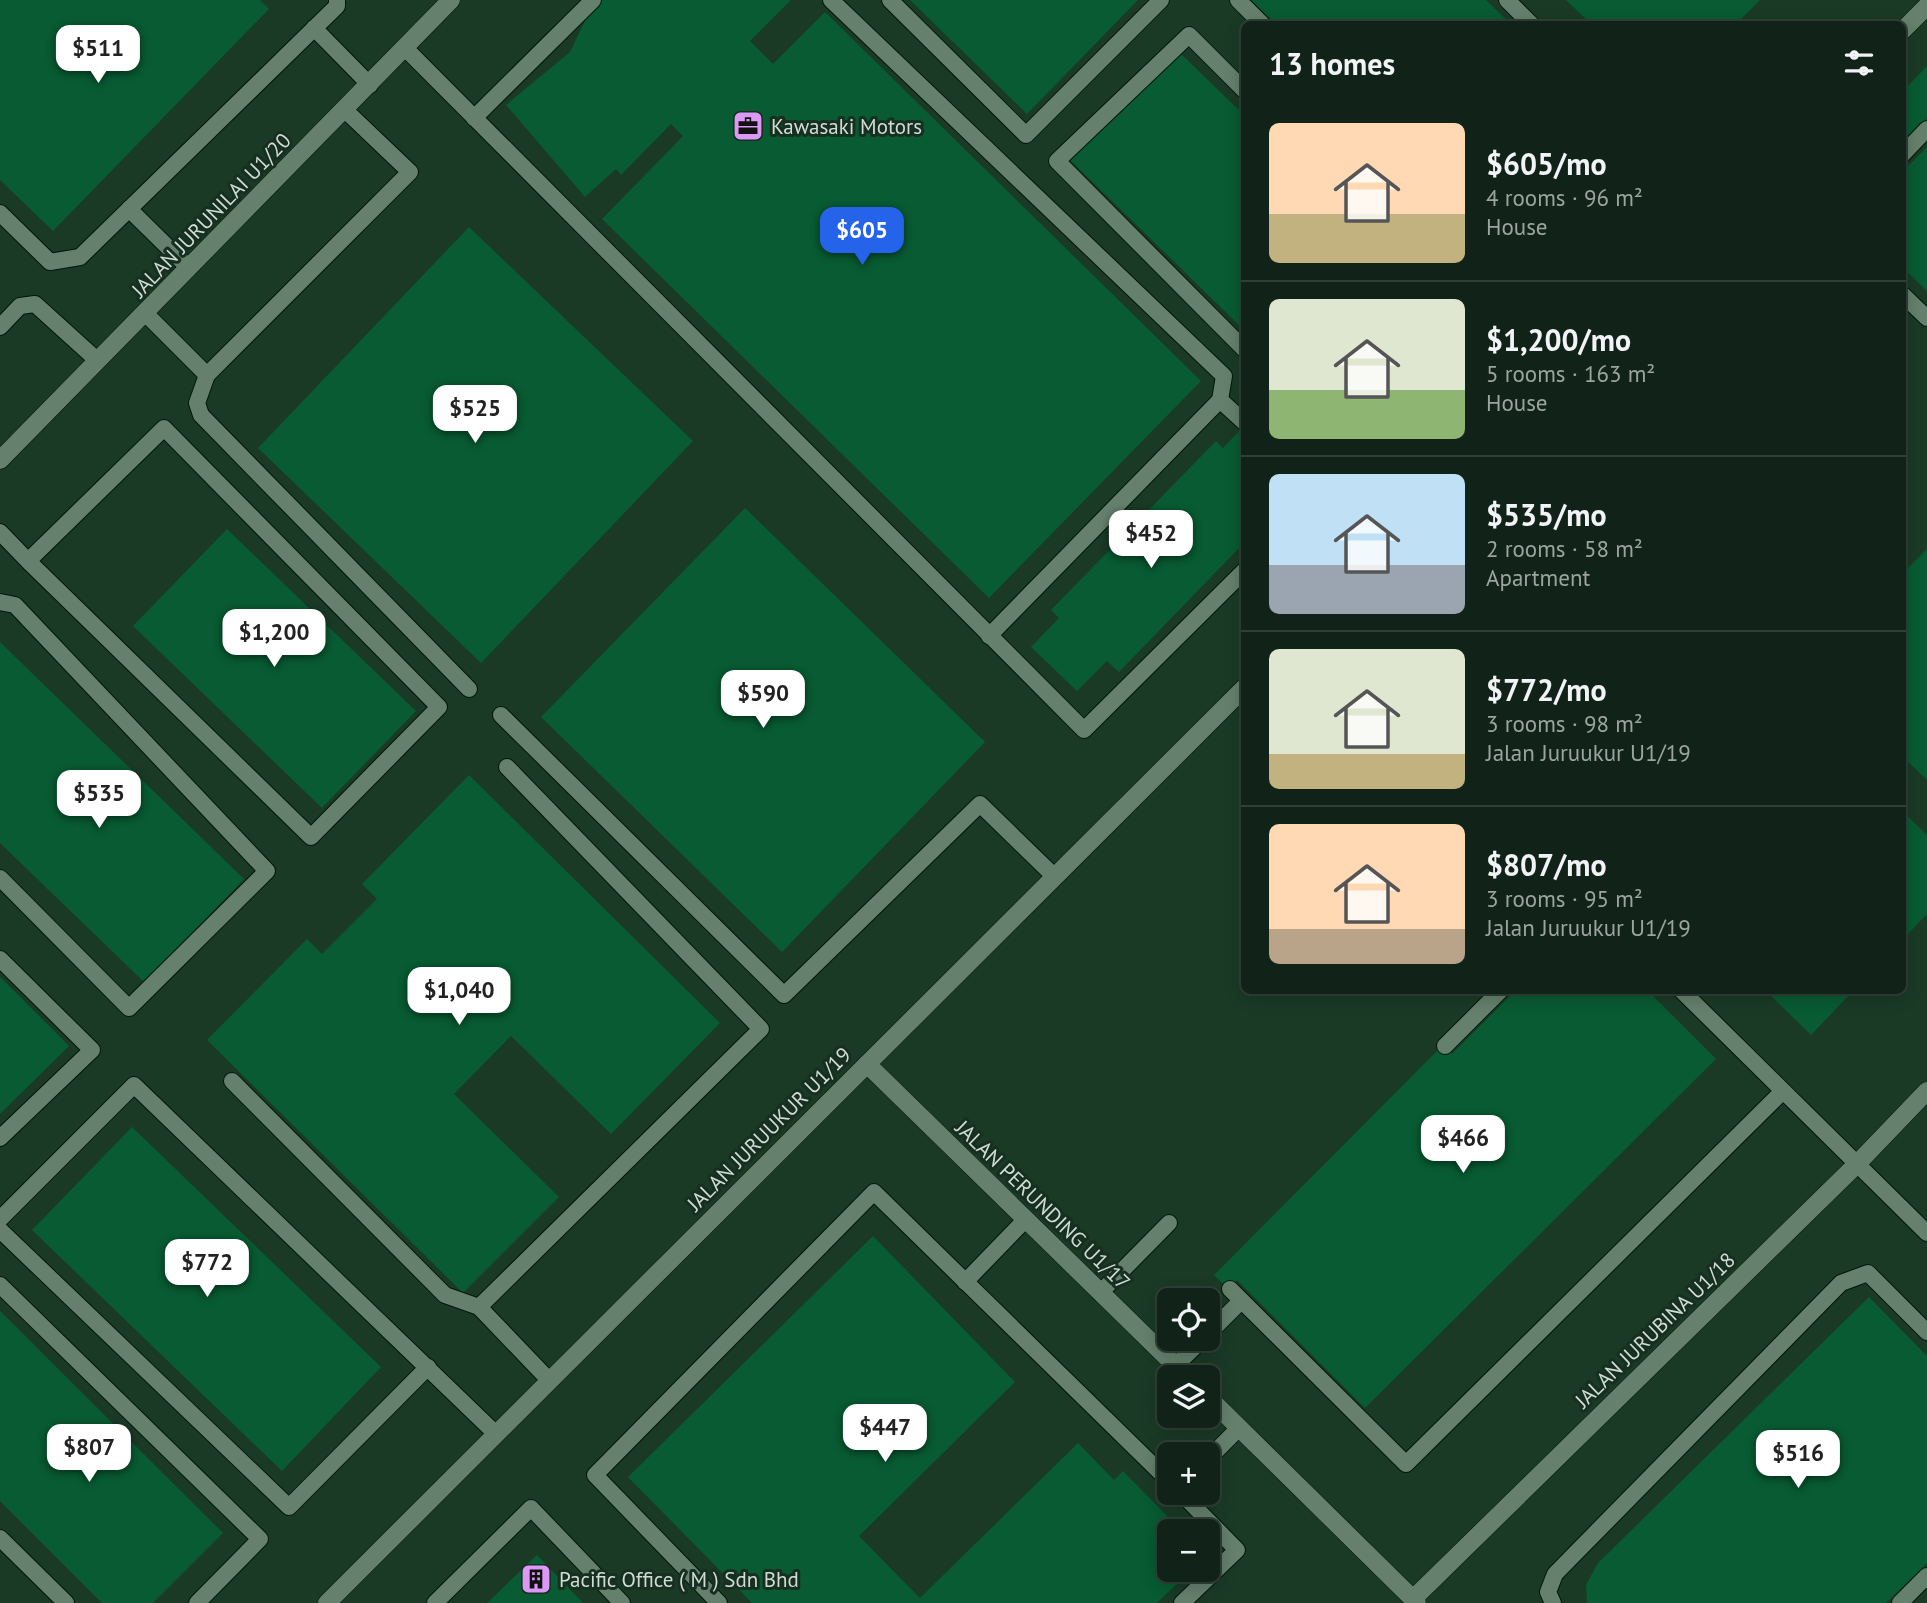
<!DOCTYPE html>
<html lang="en">
<head>
<meta charset="utf-8">
<style>
	body { margin:0; font-family:"PT Sans",sans-serif; background:#1e2f25; color:#f1f3f6; height:100vh; display:flex; flex-direction:column; font-size:26px; white-space:nowrap }
	* { box-sizing:border-box; margin:0 }
	p { font-size:23px; color:#9ca4a2 }
	.icon { flex:none; width:38px; height:38px; fill:none; stroke:currentColor; stroke-width:2; stroke-linecap:round; stroke-linejoin:round }
	.map { position:relative; flex:1; overflow:hidden }
	.drawer { position:absolute; left:1241px; top:21px; width:665px; height:973px; display:flex; flex-direction:column; background:#112318; border-radius:10px; box-shadow:0 4px 18px #0003,0 0 0 2px #304037 }
	.drawer>* { flex:none }
	.tools { position:absolute; left:1157px; top:1288px; display:grid; gap:14px }
	.tools a { display:grid; place-items:center; width:63px; height:63px; border-radius:10px; background:#112318; box-shadow:0 4px 18px #0003,0 0 0 2px #304037; font-size:35px }
	.price { position:absolute; translate:-50% -60px; padding:0 16px; border-radius:14px; background:#fff; color:#222; font-size:23px; line-height:46px; filter:drop-shadow(0 2px 4px #0008) }
	.price::after { content:''; position:absolute; left:50%; top:42px; width:21px; height:16px; margin-left:-10px; background:inherit; clip-path:polygon(0 0,100% 0,50% 100%) }
	.price.active { background:#2563eb; color:#fff }
	ul { padding:0; list-style:none }
	li { display:flex; align-items:center; gap:21px; height:175px; padding:0 28px }
	li+li { border-top:2px solid #304037 }
	li span { display:grid; place-items:center; flex:none; width:196px; height:140px; border-radius:10px; color:#555 }
	li>.icon { margin-inline-start:auto }
	span .icon { width:84px; height:84px; fill:#fffc; stroke-width:1 }
	li b { font-size:30px }
	h2 { display:flex; justify-content:space-between; align-items:center; height:84px; padding:0 28px; font-size:30px }
	.map>svg:first-child { display:block }
</style>
</head>
<body>
<div class="map">
<svg width="1927" height="1603" viewBox="0 0 1927 1603">
	<rect width="100%" height="100%" fill="#172f20"/>
	<path fill="#1a3a26" fill-rule="evenodd" d="M0 0H1927V1603H0ZM1244 24H1902V990H1244ZM1169 1300H1208V1339H1169ZM1169 1377H1208V1416H1169ZM1169 1454H1208V1493H1169ZM1169 1531H1208V1570H1169Z"/>
	<g fill="#085b32">
		<path d="M0 0H260L269 9 53 231 0 180Z"/>
		<path d="M595 0H791L750 41 773 64 825 12 1201 381 989 598 602 219 683 136 671 124 621 175 616 169 585 197 506 105 570 52Z"/>
		<path d="M910 0H1138L1027 114Z"/>
		<path d="M1251 0H1486L1511 24H1276Z"/>
		<path d="M1566 0H1760L1736 24H1591Z"/>
		<path d="M1177 50 1244 115V330L1070 160Z"/>
		<path d="M1927 66V118L1902 143V92Z"/>
		<path d="M1927 147V291L1902 267V172Z"/>
		<path d="M469 227 693 441 481 663 258 448Z"/>
		<path d="M1242 428 1244 543 1119 672 1107 661 1077 691 1031 647 1059 618 1051 610 1216 441 1223 448Z"/>
		<path d="M745 508 985 742 782 952 541 717Z"/>
		<path d="M227 529 416 711 322 808 133 626Z"/>
		<path d="M1927 549V780L1902 756V574Z"/>
		<path d="M0 642 244 879 144 982 0 843Z"/>
		<path d="M469 775 720 1023 611 1134 511 1036 454 1094 559 1197 463 1293 207 1040 307 939 322 954 377 899 362 884Z"/>
		<path d="M1902 811 1927 835V914L1902 940Z"/>
		<path d="M0 977 69 1046 0 1114Z"/>
		<path d="M1516 990H1647L1716 1059 1365 1408 1237 1280 1229 1290 1214 1275 1443 1045 1452 1054Z"/>
		<path d="M1765 990H1854L1811 1035Z"/>
		<path d="M132 1127 381 1367 282 1471 32 1230Z"/>
		<path d="M873 1236 1015 1382 859 1536 920 1598 1078 1443 1114 1480 1123 1471 1173 1522 1167 1528 1169 1570H1191L1157 1603H752L628 1477Z"/>
		<path d="M1869 1297 1927 1356V1563L1886 1603H1587L1586 1585 1598 1563Z"/>
		<path d="M0 1311 223 1533 153 1603H102L0 1501Z"/>
		<path d="M537 1555 583 1603H487Z"/>
	</g>
	<g fill="none" stroke-linecap="round" stroke-linejoin="round">
		<g stroke="#011709" stroke-width="18">
			<g id="lane">
				<path d="M831 0 1224 376 1220 400"/>
				<path d="M890 0 1026 135 1161 0"/>
				<path d="M1238 0 1262 24"/>
				<path d="M1507 0 1531 24"/>
				<path d="M314 28 370 85"/>
				<path d="M405 48 1084 730 1244 571"/>
				<path d="M1244 90 1189 35 1057 161 1244 349"/>
				<path d="M474 118 593 0"/>
				<path d="M1902 155 1927 129"/>
				<path d="M129 209 189 268"/>
				<path d="M0 213 50 262 80 257 337 6V0"/>
				<path d="M1902 294 1927 318"/>
				<path d="M146 314 207 375 410 172 346 111"/>
				<path d="M0 327 20 306 35 304 98 361"/>
				<path d="M207 375 197 403 201 415 469 689"/>
				<path d="M0 532 28 561 311 837 439 707 164 428 28 561"/>
				<path d="M0 602 15 605 267 871 129 1008 0 878"/>
				<path d="M989 636 1220 400 1244 422"/>
				<path d="M501 715 784 995 980 804 1055 877"/>
				<path d="M0 959 92 1050 0 1138"/>
				<path d="M1681 990 1927 1233"/>
				<path d="M1445 1046 1501 990"/>
				<path d="M232 1081 445 1295 479 1307 548 1379"/>
				<path d="M0 1219 134 1085 495 1433"/>
				<path d="M0 1230 289 1507 428 1367"/>
				<path d="M965 1282 1026 1219"/>
				<path d="M0 1285 260 1539 197 1603"/>
				<path d="M1230 1289 1406 1464 1782 1092"/>
				<path d="M1100 1293 1169 1223"/>
				<path d="M479 1307 761 1029 507 767"/>
				<path d="M1208 1334 1241 1301"/>
				<path d="M1175 1366 1203 1339"/>
				<path d="M1208 1459 1239 1428"/>
				<path d="M1181 1493 1237 1550 1182 1603"/>
				<path d="M0 1538 66 1603"/>
				<path d="M435 1603 531 1508 622 1603"/>
				<path d="M719 1603 595 1475 874 1192 1169 1481"/>
				<path d="M1553 1603 1548 1592 1555 1574 1841 1283 1868 1273 1927 1332"/>
				<path d="M1900 1603 1927 1576"/>
			</g>
		</g>
		<g stroke="#011709" stroke-width="19">
			<g id="street">
				<path d="M1902 31 1927 6"/>
				<path d="M0 460 451 0"/>
				<path d="M867 1064 1187 1377"/>
				<path d="M1208 1397 1417 1603"/>
				<path d="M1413 1599 1856 1165 1927 1091"/>
				<path d="M327 1603 1244 688"/>
			</g>
		</g>
		<use href="#lane" stroke="#65806d" stroke-width="16"/>
		<use href="#street" stroke="#65806d" stroke-width="18"/>
	</g>
	<defs>
		<g id="office-square" transform="scale(1.575)"><rect x="-9" y="-9" width="18" height="18" rx="4" fill="#db99f5" stroke="#172f20"/><path d="M-6-3h4V-5.5h4V-3h4V5H-6ZM-1-4.5V-3h2v-1.5ZM-6 0V1H6V0Z" fill="#111"/></g>
		<g id="building-square" transform="scale(1.575)"><rect x="-9" y="-9" width="18" height="18" rx="4" fill="#db99f5" stroke="#172f20"/><path d="M-4-6H4V6H1V3H-1V6H-4ZM-2.5-4.3h1.7v1.8h-1.7ZM.8-4.3h1.7v1.8H.8ZM-2.5-1h1.7V.8h-1.7ZM.8-1h1.7V.8H.8Z" fill="#111"/></g>
	</defs>
	<g fill-rule="evenodd">
		<use href="#office-square" x="748" y="126"/>
		<use href="#building-square" x="536" y="1579"/>
	</g>
	<g text-anchor="middle" dominant-baseline="central" stroke-width="6" stroke-linejoin="round" paint-order="stroke">
		<g font-size="21" fill="#cfddd3" stroke="#172f20" text-anchor="start">
			<text x="771" y="126">Kawasaki Motors</text>
			<text x="559" y="1579">Pacific Office ( M ) Sdn Bhd</text>
		</g>
		<g font-size="21" fill="#cfddd3" stroke="#172f20">
			<text transform="translate(211 215) rotate(-46)">JALAN JURUNILAI U1/20</text>
			<text transform="translate(769 1129) rotate(-45)">JALAN JURUUKUR U1/19</text>
			<text transform="translate(1043 1205) rotate(44)">JALAN PERUNDING U1/17</text>
			<text transform="translate(1655 1330) rotate(-44)">JALAN JURUBINA U1/18</text>
		</g>
	</g>
</svg>
<div class="tools">
<a><svg class="icon" aria-label="locate" viewBox="0 0 24 24"><circle cx="12" cy="12" r="6"/><path d="M12 2v4M12 18v4M2 12h4M18 12h4"/></svg></a>
<a><svg class="icon" aria-label="layers" viewBox="0 0 24 24"><path d="M12 4l9 5-9 5-9-5zM3 14l9 5 9-5"/></svg></a>
<a>+</a>
<a>−</a>
</div>
<b class="price" style="left:98px;top:85px">$511</b>
<b class="price active" style="left:862px;top:267px">$605</b>
<b class="price" style="left:475px;top:445px">$525</b>
<b class="price" style="left:1151px;top:570px">$452</b>
<b class="price" style="left:274px;top:669px">$1,200</b>
<b class="price" style="left:763px;top:730px">$590</b>
<b class="price" style="left:99px;top:830px">$535</b>
<b class="price" style="left:459px;top:1027px">$1,040</b>
<b class="price" style="left:1463px;top:1175px">$466</b>
<b class="price" style="left:207px;top:1299px">$772</b>
<b class="price" style="left:885px;top:1464px">$447</b>
<b class="price" style="left:89px;top:1484px">$807</b>
<b class="price" style="left:1798px;top:1490px">$516</b>
<section class="drawer">
<h2>13 homes<svg class="icon" aria-label="filters" viewBox="0 0 24 24"><path d="M4 7h16M4 17h16"/><circle cx="9" cy="7" r="2"/><circle cx="15" cy="17" r="2"/></svg></h2>
<ul>
<li><span style="background:linear-gradient(#ffd9b3 65%,#c2b280 0)"><svg class="icon" aria-label="home" viewBox="0 0 24 24"><path d="M3 11l9-7 9 7M6 9v11h12V9"/></svg></span><div><b>$605/mo</b><p>4 rooms · 96 m²</p><p>House</p></div></li>
<li><span style="background:linear-gradient(#dfe7d0 65%,#8fb573 0)"><svg class="icon" aria-label="home" viewBox="0 0 24 24"><path d="M3 11l9-7 9 7M6 9v11h12V9"/></svg></span><div><b>$1,200/mo</b><p>5 rooms · 163 m²</p><p>House</p></div></li>
<li><span style="background:linear-gradient(#bfe0f5 65%,#9aa5b1 0)"><svg class="icon" aria-label="home" viewBox="0 0 24 24"><path d="M3 11l9-7 9 7M6 9v11h12V9"/></svg></span><div><b>$535/mo</b><p>2 rooms · 58 m²</p><p>Apartment</p></div></li>
<li><span style="background:linear-gradient(#dfe7d0 75%,#c2b280 0)"><svg class="icon" aria-label="home" viewBox="0 0 24 24"><path d="M3 11l9-7 9 7M6 9v11h12V9"/></svg></span><div><b>$772/mo</b><p>3 rooms · 98 m²</p><p>Jalan Juruukur U1/19</p></div></li>
<li><span style="background:linear-gradient(#ffd9b3 75%,#b9a48a 0)"><svg class="icon" aria-label="home" viewBox="0 0 24 24"><path d="M3 11l9-7 9 7M6 9v11h12V9"/></svg></span><div><b>$807/mo</b><p>3 rooms · 95 m²</p><p>Jalan Juruukur U1/19</p></div></li>
</ul>
</section>
</div>
</body>
</html>
